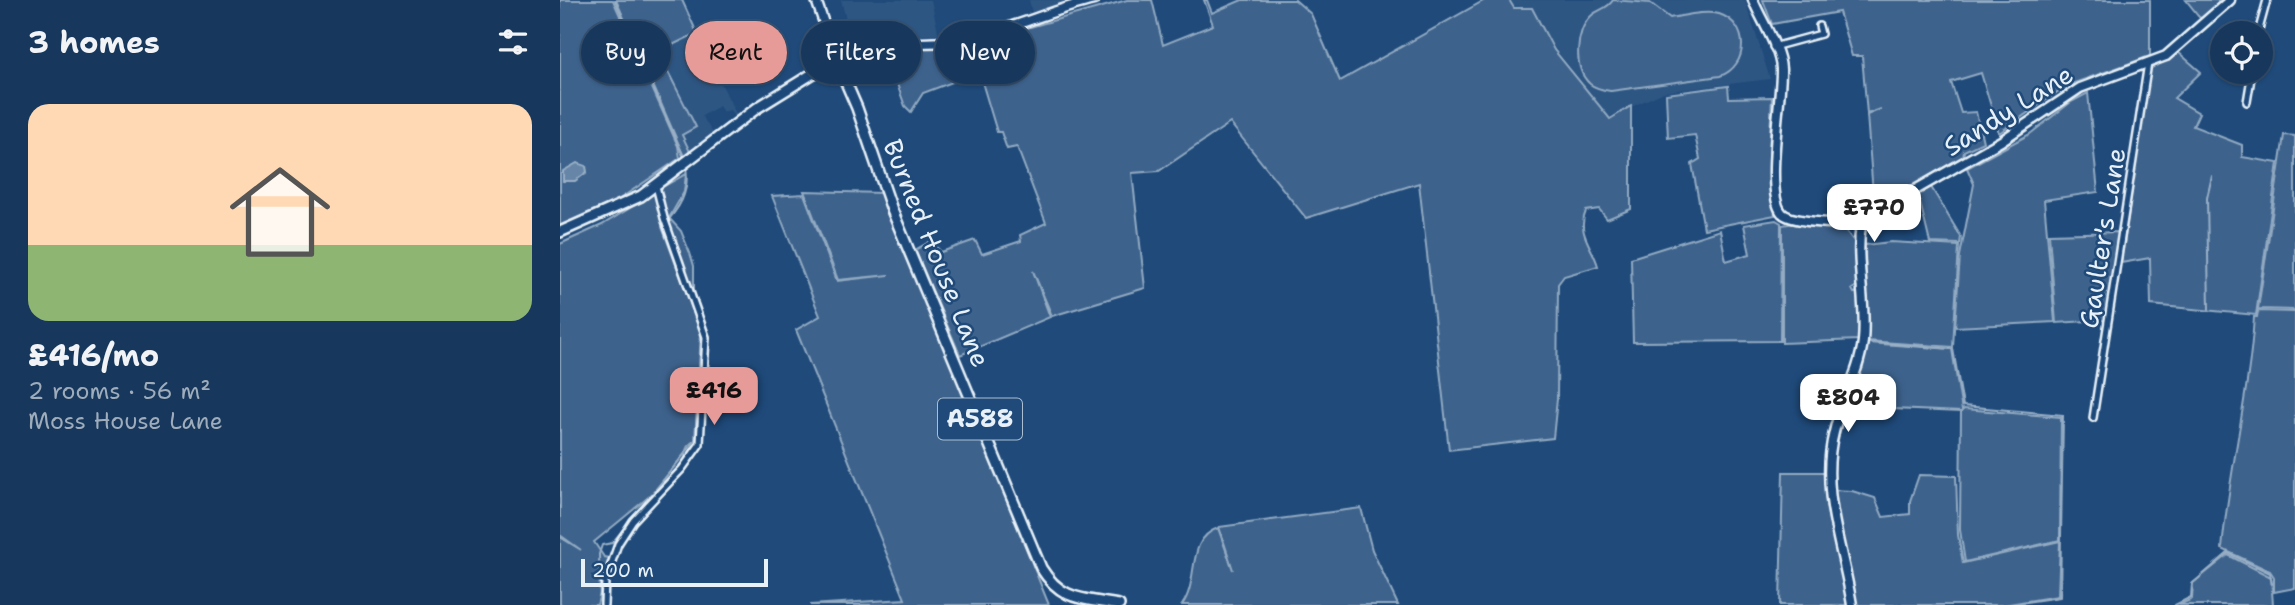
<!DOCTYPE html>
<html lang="en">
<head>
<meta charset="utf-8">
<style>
	body { margin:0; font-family:"Shantell Sans",sans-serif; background:#244365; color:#f1f3f6; height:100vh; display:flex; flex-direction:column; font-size:26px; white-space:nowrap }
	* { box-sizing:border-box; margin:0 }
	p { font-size:23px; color:#9eacbb }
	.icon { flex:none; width:38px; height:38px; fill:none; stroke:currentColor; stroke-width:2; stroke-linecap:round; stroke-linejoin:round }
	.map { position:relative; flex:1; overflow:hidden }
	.drawer { display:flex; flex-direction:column; background:#17385c; width:560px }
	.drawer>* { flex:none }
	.top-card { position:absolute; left:21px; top:21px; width:665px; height:63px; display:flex; gap:14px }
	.tools { position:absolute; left:1650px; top:21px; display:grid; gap:14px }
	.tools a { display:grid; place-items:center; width:63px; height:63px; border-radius:50%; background:#17385c; box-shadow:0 2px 5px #0004,0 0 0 2px #365272; font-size:35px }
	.scale { position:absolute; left:21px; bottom:18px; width:187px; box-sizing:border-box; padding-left:7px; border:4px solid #e8f1f8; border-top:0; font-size:19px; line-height:24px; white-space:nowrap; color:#e8f1f8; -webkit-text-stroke:5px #1f4a7a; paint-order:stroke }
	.price { position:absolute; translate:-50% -60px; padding:0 16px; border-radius:14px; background:#fff; color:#222; font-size:23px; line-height:46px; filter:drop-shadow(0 2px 4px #0008) }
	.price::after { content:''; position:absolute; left:50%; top:42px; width:21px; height:16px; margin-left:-10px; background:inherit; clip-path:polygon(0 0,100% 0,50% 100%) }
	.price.active { background:#e69b98; color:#111 }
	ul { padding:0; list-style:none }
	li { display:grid; align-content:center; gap:14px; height:371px; padding:0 28px }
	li+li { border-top:2px solid #365272 }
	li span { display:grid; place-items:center; height:217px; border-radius:21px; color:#555 }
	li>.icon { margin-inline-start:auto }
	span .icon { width:126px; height:126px; fill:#fffc; stroke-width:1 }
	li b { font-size:30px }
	h2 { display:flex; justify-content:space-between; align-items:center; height:84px; padding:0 28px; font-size:30px }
	.tag { padding:0 24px; border-radius:32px; background:#17385c; box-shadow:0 2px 5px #0004,0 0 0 2px #365272; font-size:24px; line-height:63px }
	.tag.active { background:#e69b98; color:#111 }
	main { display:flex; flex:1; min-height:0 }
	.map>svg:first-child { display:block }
</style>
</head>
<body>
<main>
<section class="drawer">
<h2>3 homes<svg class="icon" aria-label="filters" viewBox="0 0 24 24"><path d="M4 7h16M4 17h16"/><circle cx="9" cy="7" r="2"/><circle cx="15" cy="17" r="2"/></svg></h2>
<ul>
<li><span style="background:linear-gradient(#ffd9b3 65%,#8fb573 0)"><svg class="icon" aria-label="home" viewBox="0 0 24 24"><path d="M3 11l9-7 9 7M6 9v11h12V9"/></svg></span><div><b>£416/mo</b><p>2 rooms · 56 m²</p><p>Moss House Lane</p></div></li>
</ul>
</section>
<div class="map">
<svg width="1735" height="605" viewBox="0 0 1735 605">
	<rect width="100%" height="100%" fill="#1f4a7a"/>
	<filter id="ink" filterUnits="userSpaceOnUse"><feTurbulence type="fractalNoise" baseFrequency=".0143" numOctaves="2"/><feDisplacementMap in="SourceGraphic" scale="14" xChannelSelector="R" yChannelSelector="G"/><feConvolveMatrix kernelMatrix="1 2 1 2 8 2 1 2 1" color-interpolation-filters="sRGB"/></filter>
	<g filter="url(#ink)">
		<g fill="#2e5683">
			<path d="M281 0H371L379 36 363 35 354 40 294 50Z"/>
			<path d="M469 0H520L472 12Z"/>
			<path d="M950 0H1185L1210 79 1104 92 1049 117 994 47 972 8 954 6Z"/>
			<path d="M137 33 178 118 176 120 170 110 163 112 159 106 142 116 156 138 132 156 122 135 135 127 98 52Z"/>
		</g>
		<g fill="#3c628c" stroke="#92aac2" stroke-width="2">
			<path d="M0 0H53L118 146 120 158 55 202 0 227Z"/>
			<path d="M56 0H122L137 33 98 52 136 127 122 135 132 156 126 161Z"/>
			<path d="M567 0H592L603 45 653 25 644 0H647L652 13 682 0H735L751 14 780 81 925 0H949L954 8H972L994 50 1050 119 1071 106V209L1047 219 1039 209 1026 211C1016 233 1033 247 1038 266L1004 276 998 284 997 399 993 438 889 450 859 183 746 218 670 123 599 171 572 173 585 288 492 316 473 271 490 317 400 355 355 250 371 241 381 252 415 240 422 254 461 241 460 235 486 223 457 147 447 149 441 132H437L419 72 363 93 351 112 345 106 325 51 417 42Z"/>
			<path d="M1053 0 1090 3 1110 18C1124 16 1145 10 1159 14 1190 24 1189 66 1160 76L1051 91C1044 90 1036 89 1030 84 1013 69 1015 31 1031 16 1038 9 1048 9 1053 0Z"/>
			<path d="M1203 0H1590V56L1506 86 1439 133 1421 73 1391 82 1401 113 1416 112 1423 142 1404 151 1403 159 1314 207 1307 115 1321 109 1307 114 1302 56H1292L1279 12 1212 24Z"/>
			<path d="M1626 0H1663L1642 20Z"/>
			<path d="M1618 52 1641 72 1614 98 1639 113 1633 126 1682 145V157L1718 163 1696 315 1591 305 1590 258 1561 263 1590 69Z"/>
			<path d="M1168 86 1169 98 1212 97 1209 154 1215 215 1144 229 1132 164 1140 159 1135 135 1108 138 1106 94Z"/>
			<path d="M1528 93 1538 192 1484 200 1495 322 1395 327 1400 256 1414 184 1407 168 1470 134 1511 102Z"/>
			<path d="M1724 135 1735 136V310L1698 309Z"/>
			<path d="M126 174 124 192 109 218 121 231 130 253 134 266V294L143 324 141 436C128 444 123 448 126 463 97 492 65 516 34 542L44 557 49 558 37 605H0V537L21 550 0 535V244L42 225 93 194 100 191 102 196 101 188Z"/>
			<path d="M1371 187 1401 237 1400 244 1370 243 1358 194Z"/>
			<path d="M244 191 322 193 489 605H250L345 599 236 330 260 316 212 196 244 194 277 281 329 275 278 280Z"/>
			<path d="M1216 220 1221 223 1220 341 1073 342 1071 258 1160 230 1166 261 1190 254 1184 225Z"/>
			<path d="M1235 223 1282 226 1296 244 1298 285 1292 289 1294 293 1299 292V340L1222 343V225Z"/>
			<path d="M1561 232 1545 320 1496 323 1489 234Z"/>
			<path d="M1331 242 1399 246 1393 347 1307 341 1305 245Z"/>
			<path d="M1698 311 1735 312V588L1714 592V577L1710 571 1662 549C1669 471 1689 395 1694 317H1697Z"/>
			<path d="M1307 343 1392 349 1402 411 1404 409 1501 417 1500 540 1405 562 1400 530 1401 412 1287 407 1303 367Z"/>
			<path d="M1223 472H1265L1266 507 1289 605H1220Z"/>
			<path d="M1359 475 1396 476 1398 535 1403 563 1500 541 1498 596 1443 605H1297L1277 524 1272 490 1292 491 1315 498 1323 517 1350 514V501Z"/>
			<path d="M801 508 812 550 838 605H622C640 580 625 540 658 528L673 570 659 527Z"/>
			<path d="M1668 555 1711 577 1713 605H1619L1632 599 1633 583Z"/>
		</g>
		<path fill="#6685a7" stroke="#9ab0c7" stroke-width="2" d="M17 163 26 166 27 172 15 181H3V171Z"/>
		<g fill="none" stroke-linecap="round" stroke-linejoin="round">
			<g stroke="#9ab0c7" stroke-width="2">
				<path d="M55 0 124 158"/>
				<path d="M1649 309 1647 198 1652 176"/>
				<path d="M1309 342 1393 349 1403 406 1503 415 1500 597 1453 604"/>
				<path d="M40 605 39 554 42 545 52 543 135 441 141 332 102 227C119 209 130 193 126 167"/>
				<path d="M1615 605 1631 597 1632 584 1668 553 1710 573 1712 584"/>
			</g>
			<g stroke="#e8f1f8" stroke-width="10">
				<g id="street">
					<path d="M1698 33 1707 0"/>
					<path d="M1213 47 1261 34 1259 26"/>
					<path d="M1687 102 1692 72"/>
					<path d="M1533 418 1588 63"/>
					<path d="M44 605 45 582 58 544 73 521 122 469 140 444 146 337 104 218 96 186"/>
				</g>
			</g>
			<g stroke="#e8f1f8" stroke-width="13">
				<g id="secondary">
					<path d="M256 0 278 64"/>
					<path d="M1193 0C1201 20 1220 48 1221 69 1222 98 1204 193 1222 213 1233 224 1285 223 1301 225"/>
					<path d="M278 64C296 41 357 44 385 42 437 37 483 12 534 0"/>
					<path d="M1292 605C1283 547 1259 491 1274 432 1281 400 1299 374 1303 341 1307 303 1295 262 1301 225L1308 217 1441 141 1520 88 1606 56 1670 0"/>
				</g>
			</g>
			<g stroke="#e8f1f8" stroke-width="14">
				<path id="primary" d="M0 232 81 196 197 108 252 74 269 65 278 64 297 108 332 210 481 568C502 602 524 598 559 605"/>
			</g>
			<use href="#street" stroke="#1f4a7a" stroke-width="5"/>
			<use href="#secondary" stroke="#1f4a7a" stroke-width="8"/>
			<use href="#primary" stroke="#1f4a7a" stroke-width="9"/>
		</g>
	</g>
	<g text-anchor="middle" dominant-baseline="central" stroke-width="5" stroke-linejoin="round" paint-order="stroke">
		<rect fill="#1f4a7a" stroke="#acbfd2" stroke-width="2" x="378" y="398.5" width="84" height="41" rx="5"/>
		<g font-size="24" font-weight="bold" fill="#e8f1f8">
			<text x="420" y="419">A588</text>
		</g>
		<g font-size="26" fill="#e8f1f8" stroke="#1f4a7a">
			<text transform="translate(1448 110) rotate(-32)">Sandy Lane</text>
			<text transform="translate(1542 238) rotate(-81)">Gaulter's Lane</text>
			<text transform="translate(377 253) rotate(68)">Burned House Lane</text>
		</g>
	</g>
</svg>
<div class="tools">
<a><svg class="icon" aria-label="locate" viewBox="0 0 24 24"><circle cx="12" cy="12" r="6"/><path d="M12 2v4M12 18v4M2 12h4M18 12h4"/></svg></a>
</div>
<div class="scale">200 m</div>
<b class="price" style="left:1314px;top:244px">£770</b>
<b class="price active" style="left:154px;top:427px">£416</b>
<b class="price" style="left:1288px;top:434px">£804</b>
<div class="top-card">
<a class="tag">Buy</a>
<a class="tag active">Rent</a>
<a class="tag">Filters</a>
<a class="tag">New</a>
</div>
</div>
</main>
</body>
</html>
